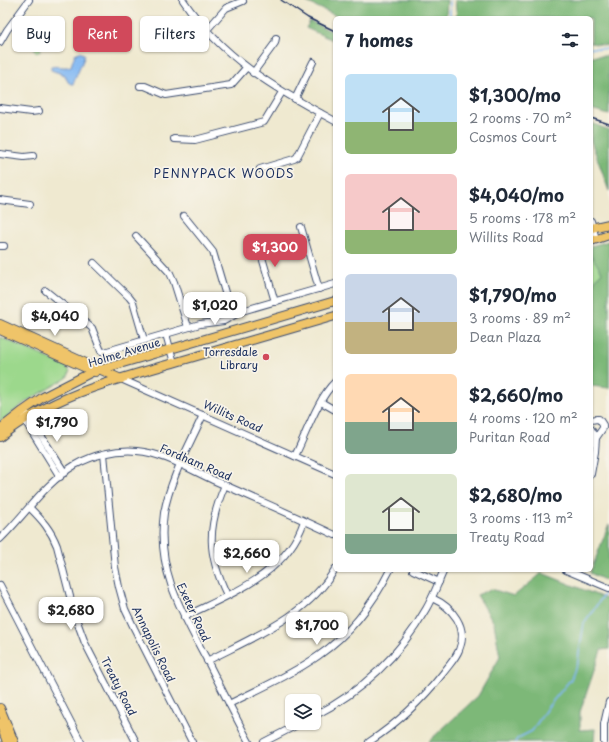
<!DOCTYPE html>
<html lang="en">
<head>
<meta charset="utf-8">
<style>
	body { margin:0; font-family:"Playpen Sans",sans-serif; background:#f6f6f7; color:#1f2937; height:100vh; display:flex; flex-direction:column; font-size:15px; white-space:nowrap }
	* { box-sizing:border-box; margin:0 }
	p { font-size:13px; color:#747a83 }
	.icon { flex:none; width:22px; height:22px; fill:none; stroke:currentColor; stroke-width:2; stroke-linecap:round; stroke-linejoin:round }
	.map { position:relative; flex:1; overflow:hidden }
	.sheet { position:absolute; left:333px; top:16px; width:260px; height:556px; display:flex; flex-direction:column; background:#fff; border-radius:6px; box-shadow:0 1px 3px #0004 }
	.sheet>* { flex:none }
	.guide { position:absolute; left:12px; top:16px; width:261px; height:36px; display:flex; gap:8px }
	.tools { position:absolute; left:285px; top:694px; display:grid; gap:8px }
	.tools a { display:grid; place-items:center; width:36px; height:36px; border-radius:6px; background:#fff; box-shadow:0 1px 3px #0004; font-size:20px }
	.price { position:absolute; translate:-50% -34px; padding:0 9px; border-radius:8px; background:#fff; color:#222; font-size:13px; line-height:26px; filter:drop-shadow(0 1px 2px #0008) }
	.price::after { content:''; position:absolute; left:50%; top:24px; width:12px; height:9px; margin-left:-6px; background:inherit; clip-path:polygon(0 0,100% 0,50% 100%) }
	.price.selected { background:#d1495b; color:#fff }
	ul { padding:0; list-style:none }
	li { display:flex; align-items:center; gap:12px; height:100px; padding:0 12px }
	li span { display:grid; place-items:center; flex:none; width:112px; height:80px; border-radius:6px; color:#555 }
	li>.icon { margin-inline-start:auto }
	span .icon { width:48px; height:48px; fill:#fffc; stroke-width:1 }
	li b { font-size:17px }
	h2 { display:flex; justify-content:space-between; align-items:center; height:48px; padding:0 12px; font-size:17px }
	.pill { padding:0 14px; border-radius:6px; background:#fff; box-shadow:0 1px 3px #0004; font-size:14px; line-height:36px }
	.pill.selected { background:#d1495b; color:#fff }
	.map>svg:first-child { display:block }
</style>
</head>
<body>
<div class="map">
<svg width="609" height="742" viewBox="0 0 609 742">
	<rect width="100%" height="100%" fill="#f7f3e8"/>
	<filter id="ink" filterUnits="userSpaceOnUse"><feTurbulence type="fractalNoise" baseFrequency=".025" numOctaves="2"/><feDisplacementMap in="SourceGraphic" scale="8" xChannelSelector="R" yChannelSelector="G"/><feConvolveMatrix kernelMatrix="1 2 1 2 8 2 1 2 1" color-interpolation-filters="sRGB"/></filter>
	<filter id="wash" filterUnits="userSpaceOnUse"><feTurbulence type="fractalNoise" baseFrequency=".012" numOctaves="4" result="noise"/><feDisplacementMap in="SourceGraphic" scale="16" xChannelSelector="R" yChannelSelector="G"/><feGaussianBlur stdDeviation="0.9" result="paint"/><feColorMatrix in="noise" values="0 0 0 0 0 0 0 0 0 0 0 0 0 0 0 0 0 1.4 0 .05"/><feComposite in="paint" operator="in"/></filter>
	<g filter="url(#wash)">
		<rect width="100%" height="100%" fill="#efe9d0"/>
		<g fill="#9cd88c" stroke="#5c8475">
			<path d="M38 40 41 51 36 53 32 41Z"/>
			<path d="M591 255 602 272 591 286Z"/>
			<path d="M0 337 66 366 70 372 67 378 27 401 0 422Z"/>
		</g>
		<g fill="#7db878" stroke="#4c746b">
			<path d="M302 0H447L446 18H341Z"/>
			<path d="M455 0H609V46L591 43V18H457Z"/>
			<path d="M310 21 335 33V41L306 28Z"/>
			<path d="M591 56H609V115L591 110Z"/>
			<path d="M591 123 609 130V191L591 141Z"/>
			<path d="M609 241V388L591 386V286L602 272 591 255V246Z"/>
			<path d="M609 524V582L590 573Z"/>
			<path d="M542 573 609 600V649L601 650 580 712V730L595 729 594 742H428L478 696 500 657 494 623 477 595 491 589 514 596Z"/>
		</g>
		<g fill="#84b9f3" stroke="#5074a8">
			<path d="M58 33 61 43 47 45 45 39Z"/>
			<path d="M79 52 84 54V58L73 84H71L68 82 65 75 51 70V67C58 65 65 69 71 66L75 54Z"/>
		</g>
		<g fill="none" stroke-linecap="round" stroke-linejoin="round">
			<g stroke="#84b9f3" stroke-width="1.5">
				<path d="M450 0V18"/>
				<path d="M591 48 609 49"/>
				<path d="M515 742 518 738 532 731 547 708 571 679 578 661 579 653 584 623 608 589"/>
			</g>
		</g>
	</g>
	<g filter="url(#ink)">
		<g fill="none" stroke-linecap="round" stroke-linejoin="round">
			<g stroke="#3b4b6f" stroke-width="8">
				<g id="minor">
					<path d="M183 0C222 58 275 89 335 121"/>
					<path d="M206 31 226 8 243 1"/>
					<path d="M0 42 7 30 29 0"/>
					<path d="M253 73 275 43 276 38"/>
					<path d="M140 86H145L166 95 231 85 246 68"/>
					<path d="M295 99 313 62"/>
					<path d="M0 108 31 112 39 111"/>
					<path d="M174 139 195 140 264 122 282 92"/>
					<path d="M0 154 24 157 33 156"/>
					<path d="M260 169 294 159 297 157 320 113"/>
					<path d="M0 200 30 204"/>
					<path d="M184 216 213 252 232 316"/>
					<path d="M591 221 596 239"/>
					<path d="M301 227 319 289"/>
					<path d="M136 236 170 273 174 282 188 327"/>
					<path d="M257 240 275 302"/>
					<path d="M0 246H4"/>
					<path d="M94 263 129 297 133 302 144 340"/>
					<path d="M46 291 92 328 101 351 104 352 200 324 224 321 242 311 335 284"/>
					<path d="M166 334 174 363"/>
					<path d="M121 379 335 474"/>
					<path d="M321 402 335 410"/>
					<path d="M28 415 65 473"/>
					<path d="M203 415C189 446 170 479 164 513 156 569 181 611 206 658 220 686 234 714 249 742"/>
					<path d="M24 416V419L60 477"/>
					<path d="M591 420 597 419H599L603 425V428L596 438 595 452 591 474"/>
					<path d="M591 429 596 438"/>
					<path d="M104 454 115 567 119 587 125 609 134 628 192 742"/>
					<path d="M295 456C306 434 318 398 335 382"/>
					<path d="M225 485C207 527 207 554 227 595"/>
					<path d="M30 508C42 520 51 530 57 546L75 616 85 643 136 742"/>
					<path d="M0 539C25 515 45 483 75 465 93 455 116 449 137 451 163 453 189 469 213 480 254 498 295 516 335 535"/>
					<path d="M413 570 439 582"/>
					<path d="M566 570 609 588"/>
					<path d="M0 585 81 742"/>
					<path d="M184 617C230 594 287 574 304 521"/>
					<path d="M207 661C253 637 308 616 335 569"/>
					<path d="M229 704C259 689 291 675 318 656 350 634 373 604 390 570"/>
					<path d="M314 716C361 692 400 655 426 609 433 597 438 583 444 570"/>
					<path d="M264 742 301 723"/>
					<path d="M369 742C398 723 423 699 444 672 449 665 456 658 459 650 469 627 452 607 432 598"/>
					<path d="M604 742V724L609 702"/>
				</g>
			</g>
			<g stroke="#3b4b6f" stroke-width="10">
				<g id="major">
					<path d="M591 228 609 224"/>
					<path d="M591 241 609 235"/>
					<path d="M0 324 121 379"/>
					<path d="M0 330 95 372"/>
					<path d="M0 429 23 411 43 397 92 372 335 301"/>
					<path d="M0 437C52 395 118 379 180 361 232 346 283 331 335 316"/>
					<path d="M0 708 14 742"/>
					<path d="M0 723 7 742"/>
				</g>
			</g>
			<use href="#minor" stroke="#fff" stroke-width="6"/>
			<use href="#major" stroke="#efc469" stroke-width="8"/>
			<g stroke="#1b2f5e" stroke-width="1.5">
				<path d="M281 0 308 18 335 31"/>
				<path d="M591 118 609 124"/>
			</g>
		</g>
	</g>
	<circle fill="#d1495b" stroke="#f7f3e8" stroke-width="1.5" cx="266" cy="357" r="4"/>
	<g text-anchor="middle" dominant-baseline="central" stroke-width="3.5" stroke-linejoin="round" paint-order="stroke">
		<g font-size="11" fill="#1b2f5e" stroke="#f7f3e8" text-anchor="end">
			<text x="258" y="351">Torresdale<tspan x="258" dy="13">Library</tspan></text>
		</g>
		<g font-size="11" fill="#1b2f5e" stroke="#f7f3e8">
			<text transform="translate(124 352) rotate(-17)">Holme Avenue</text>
			<text transform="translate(233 416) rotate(24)">Willits Road</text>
			<text transform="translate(196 462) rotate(23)">Fordham Road</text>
			<text transform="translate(194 612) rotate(65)">Exeter Road</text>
			<text transform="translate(154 644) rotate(64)">Annapolis Road</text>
			<text transform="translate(119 686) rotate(63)">Treaty Road</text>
		</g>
		<g font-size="12" letter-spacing="1" fill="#1b2f5e" stroke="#f7f3e8">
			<text x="224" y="173">PENNYPACK WOODS</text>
		</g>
	</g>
</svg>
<div class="tools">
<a><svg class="icon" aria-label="layers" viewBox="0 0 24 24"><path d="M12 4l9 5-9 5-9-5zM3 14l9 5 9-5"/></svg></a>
</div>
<b class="price selected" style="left:275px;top:268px">$1,300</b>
<b class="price" style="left:215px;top:326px">$1,020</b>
<b class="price" style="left:55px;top:337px">$4,040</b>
<b class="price" style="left:57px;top:443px">$1,790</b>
<b class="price" style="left:247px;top:574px">$2,660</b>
<b class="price" style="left:71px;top:631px">$2,680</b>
<b class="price" style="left:317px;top:646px">$1,700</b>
<div class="guide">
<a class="pill">Buy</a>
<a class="pill selected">Rent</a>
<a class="pill">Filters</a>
</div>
<section class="sheet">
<h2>7 homes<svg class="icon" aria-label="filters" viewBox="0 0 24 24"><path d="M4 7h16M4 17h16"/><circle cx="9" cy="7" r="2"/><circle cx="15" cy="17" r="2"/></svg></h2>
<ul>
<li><span style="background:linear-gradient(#bfe0f5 60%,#8fb573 0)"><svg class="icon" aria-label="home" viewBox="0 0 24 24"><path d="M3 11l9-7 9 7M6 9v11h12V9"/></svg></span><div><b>$1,300/mo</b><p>2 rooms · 70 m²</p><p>Cosmos Court</p></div></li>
<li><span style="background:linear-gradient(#f6c9c9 70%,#8fb573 0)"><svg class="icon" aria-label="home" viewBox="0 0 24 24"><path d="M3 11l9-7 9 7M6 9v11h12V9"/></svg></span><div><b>$4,040/mo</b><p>5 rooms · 178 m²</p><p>Willits Road</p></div></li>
<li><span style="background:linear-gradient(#c9d6e8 60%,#c2b280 0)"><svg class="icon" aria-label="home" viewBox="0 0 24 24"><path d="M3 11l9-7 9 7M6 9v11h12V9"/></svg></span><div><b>$1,790/mo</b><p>3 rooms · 89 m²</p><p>Dean Plaza</p></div></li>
<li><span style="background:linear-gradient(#ffd9b3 60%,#7fa58c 0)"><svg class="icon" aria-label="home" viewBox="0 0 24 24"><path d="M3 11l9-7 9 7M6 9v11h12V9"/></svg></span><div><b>$2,660/mo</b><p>4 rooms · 120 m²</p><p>Puritan Road</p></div></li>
<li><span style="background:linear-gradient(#dfe7d0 75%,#7fa58c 0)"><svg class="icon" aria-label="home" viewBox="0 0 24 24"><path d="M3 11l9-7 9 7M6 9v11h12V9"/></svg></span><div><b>$2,680/mo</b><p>3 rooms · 113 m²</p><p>Treaty Road</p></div></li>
</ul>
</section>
</div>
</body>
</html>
